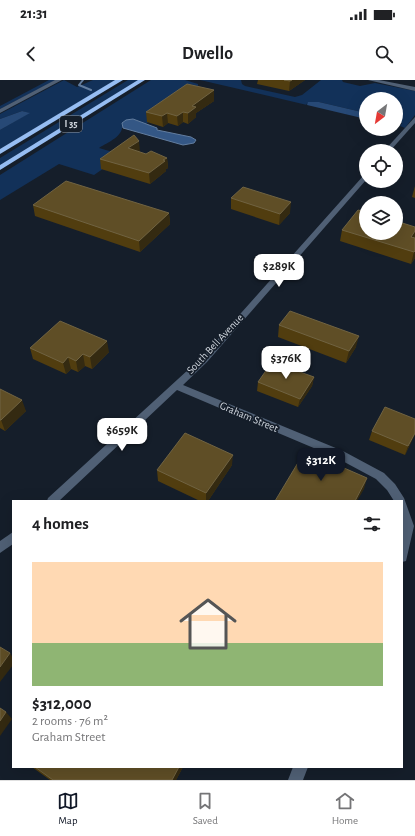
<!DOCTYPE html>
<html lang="en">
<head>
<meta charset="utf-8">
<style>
	body { margin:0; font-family:"Alegreya Sans",sans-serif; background:#f2f2f2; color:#202124; height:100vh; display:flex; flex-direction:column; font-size:15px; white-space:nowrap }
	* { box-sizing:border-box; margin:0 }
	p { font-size:13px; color:#757577 }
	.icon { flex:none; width:22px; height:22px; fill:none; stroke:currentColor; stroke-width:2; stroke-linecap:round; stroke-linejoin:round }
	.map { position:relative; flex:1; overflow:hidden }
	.details { position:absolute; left:12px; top:420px; width:391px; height:268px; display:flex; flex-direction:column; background:#fff; border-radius:0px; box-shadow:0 4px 16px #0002 }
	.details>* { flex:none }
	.needle { width:26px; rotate:211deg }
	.controls { position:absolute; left:359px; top:12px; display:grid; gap:8px }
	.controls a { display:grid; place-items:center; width:44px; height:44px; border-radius:50%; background:#fff; box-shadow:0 4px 16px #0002; font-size:20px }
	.price { position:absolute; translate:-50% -34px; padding:0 9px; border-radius:8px; background:#fff; color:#222; font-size:13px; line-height:26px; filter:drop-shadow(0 1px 2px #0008) }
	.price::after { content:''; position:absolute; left:50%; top:24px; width:12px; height:9px; margin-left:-6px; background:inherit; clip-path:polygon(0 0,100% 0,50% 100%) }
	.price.current { background:#111827; color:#fff }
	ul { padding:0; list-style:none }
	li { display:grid; align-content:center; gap:8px; height:212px; padding:0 20px }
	li span { display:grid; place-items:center; height:124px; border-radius:0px; color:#555 }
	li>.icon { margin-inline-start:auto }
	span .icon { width:72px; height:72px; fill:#fffc; stroke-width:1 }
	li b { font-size:17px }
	h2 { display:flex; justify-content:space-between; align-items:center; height:48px; padding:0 20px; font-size:17px }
	.status { display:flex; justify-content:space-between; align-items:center; height:28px; padding:0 20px; background:#fff; direction:ltr }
	.status svg { height:11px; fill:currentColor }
	header { display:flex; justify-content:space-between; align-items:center; height:52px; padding:0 20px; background:#fff; font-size:18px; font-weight:700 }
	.tabs { display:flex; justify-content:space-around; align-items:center; height:56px; border-top:1px solid #e0e0e0; background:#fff; font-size:11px; color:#757577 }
	.tabs a { display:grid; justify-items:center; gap:2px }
	.tabs .current { color:#111827 }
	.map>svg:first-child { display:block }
</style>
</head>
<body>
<div class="status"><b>21:31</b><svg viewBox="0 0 49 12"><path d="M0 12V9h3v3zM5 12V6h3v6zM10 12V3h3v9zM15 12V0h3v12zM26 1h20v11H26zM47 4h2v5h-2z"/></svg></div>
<header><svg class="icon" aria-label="back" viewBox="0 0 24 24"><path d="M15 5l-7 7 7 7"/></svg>Dwello<svg class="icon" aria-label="search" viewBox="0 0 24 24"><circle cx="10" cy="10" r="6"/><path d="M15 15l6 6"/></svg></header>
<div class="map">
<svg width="415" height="700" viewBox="0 0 415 700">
	<rect width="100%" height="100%" fill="#151e2a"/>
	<g fill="#123159">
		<path d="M49 0H56L0 29V26Z"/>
		<path d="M64 0 77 7 93 0H116L0 69V50L29 33 22 31 0 39V34Z"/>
		<path d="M128 0H139L0 85V78Z"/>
		<path d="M151 0H185L198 4V6L146 44 133 39 122 43C125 56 108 62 99 68L123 75 94 95 59 84 0 120V95Z"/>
		<path d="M200 0H241L242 4 245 6 295 17 302 15 321 0H342L343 2 360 6 375 3 415 11V35L405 48 400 46 402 43 396 40V19H366V33L319 22 306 24 307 25Z"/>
	</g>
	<g fill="#274976">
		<path d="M308 22H319L366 33V39L307 25Z"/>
		<path d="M22 31 30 33 0 50V39Z"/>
	</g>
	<path fill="#345785" stroke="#627d9f" d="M133 39 157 48V50L191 57 196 60 194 63 183 65 123 48 122 43 126 40Z"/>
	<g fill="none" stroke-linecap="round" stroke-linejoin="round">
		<path stroke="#627d9f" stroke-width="2" d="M83 0 79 5 91 10"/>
		<g fill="#506075" fill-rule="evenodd">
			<path d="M55 0H62L0 33V29Z"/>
			<path d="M368 0H379L415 7V11Z"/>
			<path d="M415 37V43L390 71H384Z"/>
			<path d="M366 94V100L207 282 183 305 343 371 384 393 395 404 404 418 414 446 406 481 402 482V421H394L387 410 376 399 335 377 177 310 59 421H47L48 418 201 278 364 95Z"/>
			<path d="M13 452V464L0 473V461Z"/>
			<path d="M293 687H308L303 700H288Z"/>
		</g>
		<g fill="#96bdf2" fill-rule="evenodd">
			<path d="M115 0H123L0 74V69Z"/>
			<path d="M138 0H145L0 90V85Z"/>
		</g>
	</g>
	<g fill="#513d0f">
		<path d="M258 0H305L289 11 257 4Z"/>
		<path d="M214 10V21L196 33V37L188 44 183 42 178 46 168 43 163 47 147 42 146 32Z"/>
		<path d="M139 72 146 74 167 78 168 88 166 89V91L150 104 101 89 100 79Z"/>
		<path d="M415 106V118L412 117Z"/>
		<path d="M231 118 290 133 279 145 231 129Z"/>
		<path d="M33 125 169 133 170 144 140 172 35 136Z"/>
		<path d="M342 150 415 156 414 158 415 178 411 184 340 161Z"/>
		<path d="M279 245 356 267 346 283 278 257Z"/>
		<path d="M30 268 109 272 92 289 85 286 78 292 71 289 66 294 33 279Z"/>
		<path d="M314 297 312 306 298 327 257 311 258 302Z"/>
		<path d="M0 309 26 331 5 351 0 348Z"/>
		<path d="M415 339V354L405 375 369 360 372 351Z"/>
		<path d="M232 385 208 421H200L158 401 157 390Z"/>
		<path d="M32 687H183L176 700H50Z"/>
	</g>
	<g fill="#342a11">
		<path d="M292 0H305L289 11 290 1Z"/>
		<path d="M214 10V21L196 33V37L188 44V33L192 26Z"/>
		<path d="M183 32V42L178 46 177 36Z"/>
		<path d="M167 33 168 43 163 47 162 36Z"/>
		<path d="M139 61 140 72 129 79 128 68Z"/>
		<path d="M167 78 168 88 166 89V91L150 104 149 93 163 80Z"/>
		<path d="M291 122 290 133 279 145 280 134Z"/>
		<path d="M169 133 170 144 140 172 139 161Z"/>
		<path d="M415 151V156L414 159 411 157Z"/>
		<path d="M415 171V178L411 184 414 172Z"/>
		<path d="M359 256 356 267 346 283 349 271Z"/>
		<path d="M107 261 109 272 92 289 90 277Z"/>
		<path d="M83 274 85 286 78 292 76 281Z"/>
		<path d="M68 277 71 289 66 294 63 283Z"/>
		<path d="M314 297 312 306 298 327 300 319Z"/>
		<path d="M22 320 26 331 5 351 1 340Z"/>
		<path d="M415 353V354L405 375 408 366Z"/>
		<path d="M233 375 232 385 208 421H206V413Z"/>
		<path d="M367 398 364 409 357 421H355Z"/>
		<path d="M10 573 13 578V585L0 602V587Z"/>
		<path d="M6 632 12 639 0 656V641Z"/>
		<path d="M179 687H183L176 700H172Z"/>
	</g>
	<g fill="#5f4e26" stroke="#706342">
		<path d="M284 0H292L290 1Z"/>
		<path d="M187 4 214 10 192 26 196 27 188 33 183 32 177 36 167 33 162 36 146 32Z"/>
		<path d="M134 55 139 61 128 68 146 74 151 71 167 78 163 80 165 81 149 93 100 79Z"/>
		<path d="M66 101 169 133 139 161 33 125Z"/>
		<path d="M243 107 291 122 280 134 231 118Z"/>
		<path d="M358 130 366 132V153H396V141L415 147V151L411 157 415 158V171L414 172 342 150Z"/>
		<path d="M290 231 359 256 349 271 279 245Z"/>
		<path d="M60 241 107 261 90 277 83 274 76 281 68 277 63 283 30 268Z"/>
		<path d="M272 282 314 297 300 319 258 302Z"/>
		<path d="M0 309 22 320 1 340H0Z"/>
		<path d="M385 327 415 339V353L408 366 372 351Z"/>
		<path d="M185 353 233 375 206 413 157 390Z"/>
		<path d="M305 371 367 398 355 421H275Z"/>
		<path d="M0 567 10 573 0 587Z"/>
		<path d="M0 628 6 632 0 641Z"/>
		<path d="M35 687H179L172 700H53Z"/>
	</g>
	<g text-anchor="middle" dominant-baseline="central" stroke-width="3.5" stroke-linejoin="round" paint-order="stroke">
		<rect fill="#151e2a" stroke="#979ea7" stroke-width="1" x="60" y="36" width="22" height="16" rx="3"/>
		<g font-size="10" font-weight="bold" fill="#cfd5dd">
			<text x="71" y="44">I 35</text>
		</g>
		<g font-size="11" fill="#cfd5dd" stroke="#151e2a">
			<text transform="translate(215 264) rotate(-47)">South Bell Avenue</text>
			<text transform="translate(249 337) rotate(23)">Graham Street</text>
		</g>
	</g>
</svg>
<div class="controls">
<a><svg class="needle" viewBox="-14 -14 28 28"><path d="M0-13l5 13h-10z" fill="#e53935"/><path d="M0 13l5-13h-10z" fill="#757577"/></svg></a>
<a><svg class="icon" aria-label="locate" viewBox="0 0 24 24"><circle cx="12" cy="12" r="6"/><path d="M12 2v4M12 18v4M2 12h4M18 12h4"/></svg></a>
<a><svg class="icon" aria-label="layers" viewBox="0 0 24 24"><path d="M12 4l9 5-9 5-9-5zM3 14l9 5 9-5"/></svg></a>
</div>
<b class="price" style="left:279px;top:208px">$289K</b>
<b class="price" style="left:286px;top:300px">$376K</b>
<b class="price" style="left:122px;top:372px">$659K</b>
<b class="price current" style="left:321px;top:402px">$312K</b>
<section class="details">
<h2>4 homes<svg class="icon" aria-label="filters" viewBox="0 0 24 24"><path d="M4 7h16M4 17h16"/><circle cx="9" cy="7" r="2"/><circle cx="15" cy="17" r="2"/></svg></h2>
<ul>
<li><span style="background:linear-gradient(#ffd9b3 65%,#8fb573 0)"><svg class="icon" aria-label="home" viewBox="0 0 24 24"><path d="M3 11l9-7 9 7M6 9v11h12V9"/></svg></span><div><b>$312,000</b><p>2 rooms · 76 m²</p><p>Graham Street</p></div></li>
</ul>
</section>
</div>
<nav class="tabs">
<a class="current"><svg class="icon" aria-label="map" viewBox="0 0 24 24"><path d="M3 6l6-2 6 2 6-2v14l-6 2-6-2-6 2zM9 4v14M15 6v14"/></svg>Map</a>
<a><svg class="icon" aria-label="saved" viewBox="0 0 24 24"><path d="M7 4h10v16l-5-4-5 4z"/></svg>Saved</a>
<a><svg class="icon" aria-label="home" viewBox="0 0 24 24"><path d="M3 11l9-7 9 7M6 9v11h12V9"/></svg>Home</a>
</nav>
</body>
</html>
